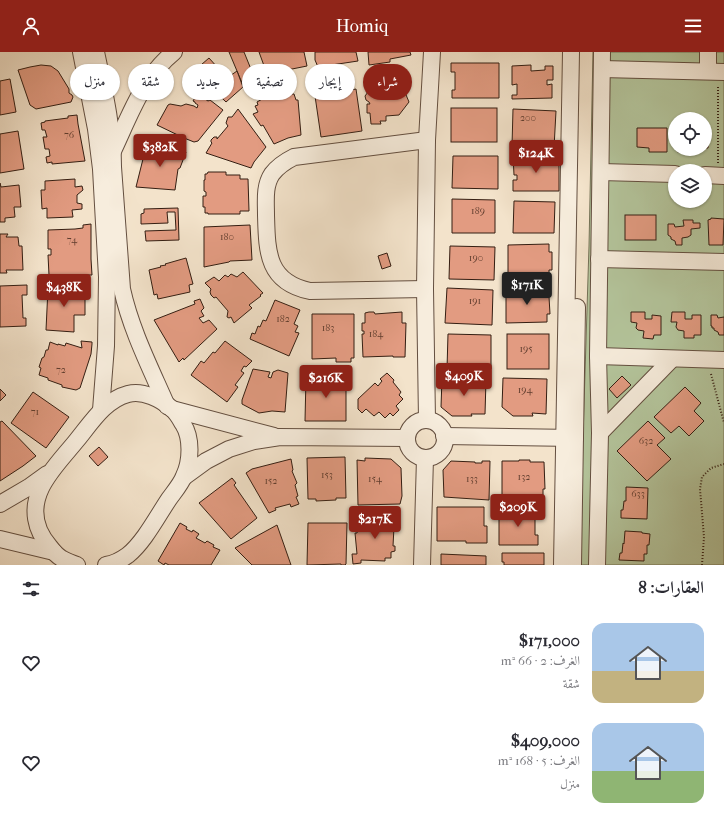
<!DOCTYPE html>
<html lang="ar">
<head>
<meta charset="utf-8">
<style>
	body { margin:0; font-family:"IM FELL French Canon",Amiri,serif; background:#f7f7f7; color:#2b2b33; direction:rtl; height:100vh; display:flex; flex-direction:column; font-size:15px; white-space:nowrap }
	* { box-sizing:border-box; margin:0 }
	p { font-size:13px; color:#7c7c81 }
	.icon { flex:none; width:22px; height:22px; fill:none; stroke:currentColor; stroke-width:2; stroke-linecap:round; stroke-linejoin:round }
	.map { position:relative; height:513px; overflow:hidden; direction:ltr }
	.sheet { display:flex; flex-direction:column; background:#fff; flex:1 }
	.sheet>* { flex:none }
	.banner { position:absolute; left:12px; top:12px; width:400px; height:36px; direction:rtl; display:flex; gap:8px }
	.fabs { position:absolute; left:668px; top:60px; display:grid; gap:8px }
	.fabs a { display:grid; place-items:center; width:44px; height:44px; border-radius:50%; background:#fff; box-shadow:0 1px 3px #0004; font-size:20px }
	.price { position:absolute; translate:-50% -34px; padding:0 9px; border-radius:4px; background:#8f2418; color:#fff; font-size:13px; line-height:26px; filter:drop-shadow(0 1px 2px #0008) }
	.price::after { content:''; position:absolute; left:50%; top:24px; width:12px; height:9px; margin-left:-6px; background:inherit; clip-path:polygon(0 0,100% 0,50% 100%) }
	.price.active { background:#222; color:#fff }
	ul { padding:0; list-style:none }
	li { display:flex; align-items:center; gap:12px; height:100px; padding:0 20px }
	li span { display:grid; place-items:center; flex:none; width:112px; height:80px; border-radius:12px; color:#555 }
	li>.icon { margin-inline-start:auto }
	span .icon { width:48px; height:48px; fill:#fffc; stroke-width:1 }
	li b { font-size:17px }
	h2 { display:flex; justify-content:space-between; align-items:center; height:48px; padding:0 20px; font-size:17px }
	.chip { padding:0 14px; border-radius:18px; background:#fff; box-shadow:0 1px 3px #0004; font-size:14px; line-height:36px }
	.chip.active { background:#8f2418; color:#fff }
	header { display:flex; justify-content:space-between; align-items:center; height:52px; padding:0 20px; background:#8f2418; color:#fff; font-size:18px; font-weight:600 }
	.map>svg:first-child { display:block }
</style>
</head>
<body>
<header><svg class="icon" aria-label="menu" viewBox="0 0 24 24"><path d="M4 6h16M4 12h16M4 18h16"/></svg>Homiq<svg class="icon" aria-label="person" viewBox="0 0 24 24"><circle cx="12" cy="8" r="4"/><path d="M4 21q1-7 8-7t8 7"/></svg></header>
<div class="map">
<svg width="724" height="513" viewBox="0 0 724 513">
	<rect width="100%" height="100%" fill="#f3e3cb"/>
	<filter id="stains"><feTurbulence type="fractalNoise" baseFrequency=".005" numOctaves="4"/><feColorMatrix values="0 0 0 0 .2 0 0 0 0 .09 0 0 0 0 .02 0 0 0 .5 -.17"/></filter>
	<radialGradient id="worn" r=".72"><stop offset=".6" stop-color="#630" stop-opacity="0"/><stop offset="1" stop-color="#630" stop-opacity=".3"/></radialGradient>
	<path fill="#b4c59c" stroke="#747257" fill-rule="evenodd" d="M593 0H724V513H579L589 194ZM675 67H705V97H675ZM675 119H705V149H675Z"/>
	<g fill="#e29b81" stroke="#341e12">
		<path d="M229 0H244L257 32 245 38Z"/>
		<path d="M259 0H304L307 14 267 22Z"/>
		<path d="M315 0H356L358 9 318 15 315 8Z"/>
		<path d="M368 0H410L411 3 390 7V10L369 13Z"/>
		<path d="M209 6 227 26 237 19 243 35 226 50 194 19Z"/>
		<path d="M451 11H499V46H452V38H455V20H451Z"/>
		<path d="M41 13 51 14 58 19 69 37V41L72 43 73 45 71 50 36 57 30 53 18 18 30 15Z"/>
		<path d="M531 13V19L545 18V14H553V28H547V33L552 32V46L512 47V43H517V32L512 33V14Z"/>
		<path d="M389 23H396V24H398V23H409L410 31 408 32V38H404L409 50 399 63 386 64V69H380L381 72H371L370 61H367V52H370L369 50 366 48 365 44 368 40H366L375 28 376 29 379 25 384 24V26L386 25V27H390Z"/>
		<path d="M10 27 16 60 0 63V29Z"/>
		<path d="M356 37 362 79 321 85 315 44 332 41V47L342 46 341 40Z"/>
		<path d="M291 39V42H294L296 48H298L301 83 288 86 274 92 263 73 261 74 253 62 258 60 255 54 258 53 257 50 271 42Z"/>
		<path d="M199 43 208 49 210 48 223 58 198 89 194 90 184 86 157 73 168 53 170 52 181 54 186 52 194 54 197 56 198 53 195 51V50L193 49 196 44Z"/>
		<rect x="451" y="56" width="46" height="34"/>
		<path d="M238 57 266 95 254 110 251 116 206 101 212 91 211 90V88L214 85H217V87L228 74 226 71 228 65H232Z"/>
		<path d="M513 57 556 59 554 96 512 94Z"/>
		<path d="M77 63 78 72 85 109 52 112V110L47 111 46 105 50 104 49 97H45L43 85H47L45 78H42L41 71 45 70V69L68 66V64Z"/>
		<path d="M637 76H667V100H649V96L637 95Z"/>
		<path d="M705 76H709L708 96H705Z"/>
		<path d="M18 79 24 117 0 121V82Z"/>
		<path d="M148 87 162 92 159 105 166 107 170 95 186 100 180 116 178 117 175 138 136 135Z"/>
		<rect x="678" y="97" width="18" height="3"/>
		<path d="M513 103H539V113H542V110H545V104H557V110H559V139H513V128H517V123H514Z"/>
		<path d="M453 104H498V137L452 136Z"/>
		<path d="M208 120H226V123H240V127H248L249 159H240V162H208V161H205V155H203V144H206V140L204 139V128H205V122H207Z"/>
		<path d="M75 127V135L82 134 83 138 77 143V151L82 152V157L72 158 73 165 47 166V156L42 157 41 138H45V129Z"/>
		<path d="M0 131 1 135 19 133 21 155H14L15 165 5 166V170H0Z"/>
		<path d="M452 147 495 148V181H452Z"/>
		<path d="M514 149 555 150 554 181H513Z"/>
		<path d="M178 156 179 188 146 189 145 179 176 178 175 160H167L168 171 141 172V162L144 161V157Z"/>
		<rect x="625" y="163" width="31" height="25"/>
		<path d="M711 166 724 167 723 193H709L708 168 711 167Z"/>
		<path d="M683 168H693V171H700V176L691 177V183L688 185 682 186V193H676L675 189 671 187V185L668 183V172H674L675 175 684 174Z"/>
		<path d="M91 172V207L92 223H49L48 203H51V197H48V178L75 177 83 176V173Z"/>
		<path d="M250 173 252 208 230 209 229 210 204 215V175Z"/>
		<path d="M0 182H8L6 185H18L19 194H22L23 218H6L7 221H0Z"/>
		<path d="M549 192V200H552V218H549V226L508 227V193Z"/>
		<path d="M450 194 495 195 494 228 449 227Z"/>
		<path d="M387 201 391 214 382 217 378 204Z"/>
		<path d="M186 206 193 232 189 233 190 240 158 247 157 242 154 243 149 218 161 215 160 214 166 213 165 212Z"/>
		<path d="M243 220 263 241 260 243 261 244 249 253 252 256 234 271 231 265 229 266 227 265 228 259 216 245 214 246 211 243 210 240 211 237 205 231 214 225 219 229 225 223 228 225 231 222 237 225Z"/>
		<path d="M27 233V243H22L23 266H26V274L0 275V234Z"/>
		<path d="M48 236H85V263H74V280L46 278Z"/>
		<path d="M447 236 493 238 492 273 445 271Z"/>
		<path d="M547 236V245H549L550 262H547V270L506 271V237Z"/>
		<path d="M200 247 204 256 201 259 204 264 199 266 203 271 209 268 217 277 184 308 183 306 179 310 154 268 195 252 194 249Z"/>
		<path d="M275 248 300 258 294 272 298 274 295 280 299 281 289 304 250 287 252 281 255 282 258 274 260 275 263 268 266 269Z"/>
		<path d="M369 260H374L375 262 402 260V271H406L405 305H393V304L363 305 362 282H364V279H362V271H365V261Z"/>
		<path d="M631 260H645V267H652V263L661 264V283H654L653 287 643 286 644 279 638 278 636 276 637 271 631 270Z"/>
		<path d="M672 260H685V267H692V263H701V283H694V286H684V279L678 278 676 275 677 270H671Z"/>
		<path d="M312 262H354V306H351V310H336V306L312 307Z"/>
		<path d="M711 263H717L718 266 724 265V283H719L718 280 714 278V276H712V274H711Z"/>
		<path d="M448 282 491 283V317H447Z"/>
		<rect x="507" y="282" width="42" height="35"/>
		<path d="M81 289 92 290V292L91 302 80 336 76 338 62 335V333L48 328V326L39 323 41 316 39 315 42 306 44 305 46 298H48L50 290 58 293V292L65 294 66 291 82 296Z"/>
		<path d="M225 289 252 309 246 315 244 314 241 319 244 321 235 333 238 335 227 350 191 323 201 309 204 311 213 300 215 301Z"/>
		<path d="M253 317 270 320 268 325 271 326 273 320 278 318 288 321 285 360 272 359 259 361 242 352V348Z"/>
		<path d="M387 321 394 328 393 330 401 340 399 343 403 347 396 354 399 358 393 364 390 361 385 366 379 360 374 364 366 357 362 361 358 357V347L375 331 378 334 382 329 380 327Z"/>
		<path d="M622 324 631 333 617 346 609 337Z"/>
		<path d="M306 325H346V369H305Z"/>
		<path d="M442 326 486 328 485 362H471L472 364H452L441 355Z"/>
		<path d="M503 326 547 327 546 362 532 361 533 364H513L502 355Z"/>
		<path d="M685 335 701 351 694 359 704 369 689 384 679 374 671 381 654 365Z"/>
		<path d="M0 337 6 343 0 349Z"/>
		<path d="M33 340 69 365 46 396 11 371Z"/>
		<path d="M2 369 36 404 23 414 0 429V370Z"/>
		<path d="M648 369 665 386 657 393 671 407 647 429 617 399Z"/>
		<path d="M99 395 108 405 98 414 89 404Z"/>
		<path d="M345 405 346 446H336V448L316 449V447H308L307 406Z"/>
		<path d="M365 406 391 407 401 416 402 444 400 452 358 453 357 408 365 409Z"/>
		<path d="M291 407 293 418 292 419 297 431 295 433 298 444 296 445 299 452 291 455 290 452 275 456 276 458 269 461 246 421 252 417Z"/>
		<path d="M519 408H530V410H544L545 437H543V443H533V445L514 446V443H502V409H519Z"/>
		<path d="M451 409 475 410V411H482V409H490L489 448 444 445 443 418Z"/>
		<path d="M232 426 236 431 234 433 257 466 231 487 199 451Z"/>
		<path d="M626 435 648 436 647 467 621 466V458H623L624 449H626Z"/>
		<path d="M437 455H484V474H487V491H466V489H437Z"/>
		<path d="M499 458H538V466H535V483H538V493H499Z"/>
		<path d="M386 465H396L397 475H394L393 494H395V499L391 500V506H385V509L361 508V511L353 512 352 502H357L355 481H357L358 476 362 471 369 469V467L388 468V467L385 466Z"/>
		<path d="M180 471 187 475 186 477 192 480 193 478 199 482 196 486 205 491 207 489 214 493 213 495 220 498 211 513H169L165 511 164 513 158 509Z"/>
		<path d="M308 471H347L346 512 345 513H341V512L307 513Z"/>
		<path d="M277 473 291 513H252L235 496Z"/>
		<path d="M625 479 642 480V481L650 482 649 493H647V502H644V509L619 508 620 501H622L623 491 624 492Z"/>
		<path d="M502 501H544V513H504V510H502Z"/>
		<path d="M441 502 486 504V513H441Z"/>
	</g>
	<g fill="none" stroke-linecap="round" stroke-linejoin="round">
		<g stroke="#644f40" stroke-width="18">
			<g id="minor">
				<path d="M81 0 96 77 101 117 107 225 106 294 101 358"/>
				<path d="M96 0C104 38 113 77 113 115L122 237C131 278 150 315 167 354"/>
				<path d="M602 17 724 20"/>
				<path d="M708 19V0"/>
				<path d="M113 99C130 63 143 25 174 0"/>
				<path d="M601 120 675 122"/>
				<path d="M705 123 724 124"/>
				<path d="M599 207 724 210"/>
				<path d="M425 237 310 239C267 230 267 200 266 163 266 149 264 134 272 122 278 114 286 109 294 105L427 88"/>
				<path d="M598 304 724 308"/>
				<path d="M172 357 274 384"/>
				<path d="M427 368 425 237 427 88 432 0"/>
				<circle cx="426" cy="387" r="19"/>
				<path d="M600 381 672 307"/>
				<path d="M444 384 575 386"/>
				<path d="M184 425 206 409 229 397 254 389 280 385 407 386"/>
				<path d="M0 452 29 435 47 422"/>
				<path d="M0 487 54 500"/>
				<path d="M77 513C72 511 65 509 61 506 56 503 53 499 50 495 35 478 31 457 41 436 49 419 65 403 77 388 91 371 105 348 128 342 143 338 161 347 172 357 177 361 180 367 183 372 192 386 191 409 184 424 181 432 174 440 169 447 157 465 144 490 128 503 121 508 113 512 106 513"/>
				<path d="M422 513 425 406"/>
				<path d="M562 513 571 0"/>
				<path d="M573 513 577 255"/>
				<path d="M597 513 600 381 598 304 602 0"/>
			</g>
		</g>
		<g stroke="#341e12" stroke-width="2" stroke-dasharray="1 2" stroke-linecap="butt">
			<path d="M718 111V33"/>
			<path d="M711 322 724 371"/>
			<path d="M702 513 704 485 700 437 702 425 711 416 724 412"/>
		</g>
		<use href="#minor" stroke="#f7eddd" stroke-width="16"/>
	</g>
	<g text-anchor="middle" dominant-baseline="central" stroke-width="3.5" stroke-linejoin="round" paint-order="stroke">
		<g font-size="10" fill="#603d2e">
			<text x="528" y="66">200</text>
			<text x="69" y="83">76</text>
			<text x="478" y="159">189</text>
			<text x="227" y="185">180</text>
			<text x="72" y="188">74</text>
			<text x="476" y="206">190</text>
			<text x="475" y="249">191</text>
			<text x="283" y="267">182</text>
			<text x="328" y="276">183</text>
			<text x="376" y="282">184</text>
			<text x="526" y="297">195</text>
			<text x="61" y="318">72</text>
			<text x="525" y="338">194</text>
			<text x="35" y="360">71</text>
			<text x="646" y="389">632</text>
			<text x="327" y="423">153</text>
			<text x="524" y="425">132</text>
			<text x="375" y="427">154</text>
			<text x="472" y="427">133</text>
			<text x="271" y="429">152</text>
			<text x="638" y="442">633</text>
		</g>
	</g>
	<rect width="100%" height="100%" filter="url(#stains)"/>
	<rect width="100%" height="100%" fill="url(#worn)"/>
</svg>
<div class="fabs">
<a><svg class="icon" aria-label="locate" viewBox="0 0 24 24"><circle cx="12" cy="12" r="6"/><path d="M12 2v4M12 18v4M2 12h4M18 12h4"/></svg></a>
<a><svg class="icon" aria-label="layers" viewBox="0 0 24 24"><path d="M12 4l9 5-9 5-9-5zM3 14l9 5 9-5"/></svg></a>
</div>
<b class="price" style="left:160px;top:116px">$382K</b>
<b class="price" style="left:536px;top:122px">$124K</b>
<b class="price active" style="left:527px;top:254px">$171K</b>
<b class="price" style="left:64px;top:256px">$438K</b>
<b class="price" style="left:464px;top:345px">$409K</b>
<b class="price" style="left:326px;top:347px">$216K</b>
<b class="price" style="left:518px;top:476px">$209K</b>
<b class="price" style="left:375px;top:488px">$217K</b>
<div class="banner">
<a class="chip active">شراء</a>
<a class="chip">إيجار</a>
<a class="chip">تصفية</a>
<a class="chip">جديد</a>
<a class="chip">شقة</a>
<a class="chip">منزل</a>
</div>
</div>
<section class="sheet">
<h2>العقارات: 8<svg class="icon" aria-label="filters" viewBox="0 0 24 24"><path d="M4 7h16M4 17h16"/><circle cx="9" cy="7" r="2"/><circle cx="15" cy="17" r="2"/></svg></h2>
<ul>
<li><span style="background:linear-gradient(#a9c7e8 60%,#c2b280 0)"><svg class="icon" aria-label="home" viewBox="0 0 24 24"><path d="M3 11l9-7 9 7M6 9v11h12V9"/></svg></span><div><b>$171,000</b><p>الغرف: 2 · 66 m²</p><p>شقة</p></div><svg class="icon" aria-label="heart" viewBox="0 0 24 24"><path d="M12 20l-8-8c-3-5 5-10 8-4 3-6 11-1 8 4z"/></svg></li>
<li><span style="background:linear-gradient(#a9c7e8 60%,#8fb573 0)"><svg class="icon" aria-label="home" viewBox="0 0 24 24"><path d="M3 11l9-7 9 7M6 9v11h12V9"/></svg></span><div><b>$409,000</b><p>الغرف: 5 · 168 m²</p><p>منزل</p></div><svg class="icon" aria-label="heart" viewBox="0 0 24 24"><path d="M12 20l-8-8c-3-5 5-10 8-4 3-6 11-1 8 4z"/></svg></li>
</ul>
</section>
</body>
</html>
